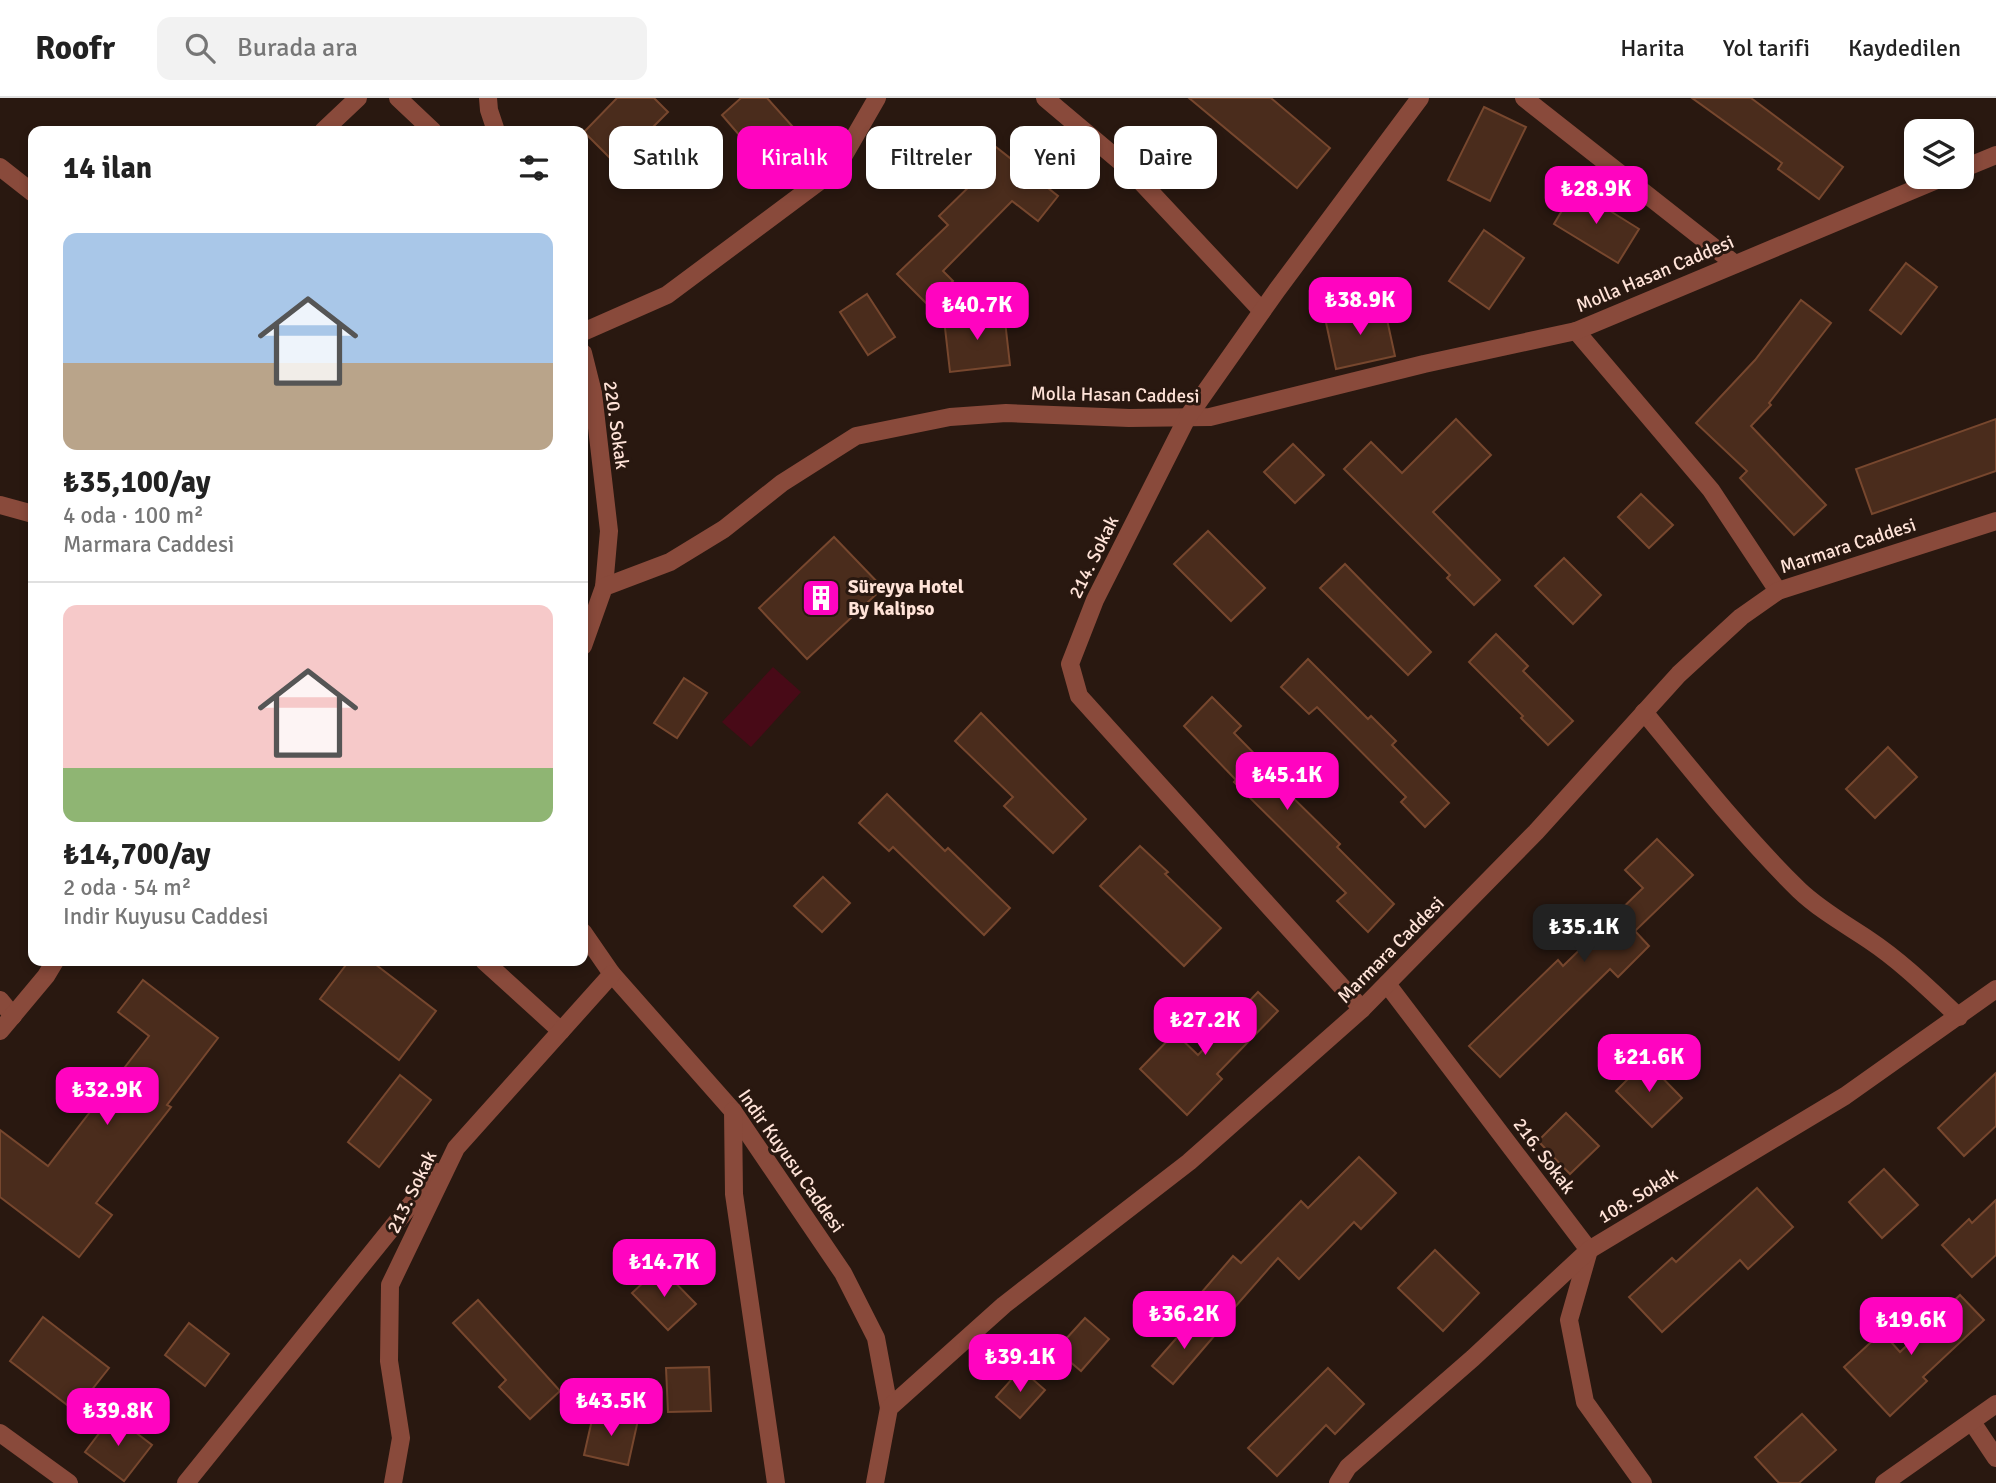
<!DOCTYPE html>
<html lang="tr">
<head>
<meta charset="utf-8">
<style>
	body { margin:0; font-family:Signika,sans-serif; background:#f2f2f2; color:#222; height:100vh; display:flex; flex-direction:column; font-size:26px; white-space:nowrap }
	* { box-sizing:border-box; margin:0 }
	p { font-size:23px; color:#767676 }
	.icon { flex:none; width:38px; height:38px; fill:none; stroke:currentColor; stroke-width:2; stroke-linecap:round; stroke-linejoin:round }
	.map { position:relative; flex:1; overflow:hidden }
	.panel { position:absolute; left:28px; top:28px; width:560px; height:840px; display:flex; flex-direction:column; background:#fff; border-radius:14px; box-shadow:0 4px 10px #0003 }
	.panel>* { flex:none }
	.banner { position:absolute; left:609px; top:28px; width:665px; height:63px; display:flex; gap:14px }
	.tools { position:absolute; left:1904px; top:21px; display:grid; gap:14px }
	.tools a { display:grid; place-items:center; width:70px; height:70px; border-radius:14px; background:#fff; box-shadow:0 4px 10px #0003; font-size:35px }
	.price { position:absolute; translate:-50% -60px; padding:0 16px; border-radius:14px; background:#ff04c0; color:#fff; font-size:23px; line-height:46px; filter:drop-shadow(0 2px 4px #0008) }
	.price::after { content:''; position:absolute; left:50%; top:42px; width:21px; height:16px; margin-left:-10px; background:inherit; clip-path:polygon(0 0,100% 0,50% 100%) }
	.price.selected { background:#222; color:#fff }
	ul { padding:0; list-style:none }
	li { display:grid; align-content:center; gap:14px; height:371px; padding:0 35px }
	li+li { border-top:2px solid #e0e0e0 }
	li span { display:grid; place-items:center; height:217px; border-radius:14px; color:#555 }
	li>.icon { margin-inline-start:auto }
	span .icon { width:126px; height:126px; fill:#fffc; stroke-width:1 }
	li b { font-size:30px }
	h2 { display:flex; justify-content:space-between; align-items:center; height:84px; padding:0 35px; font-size:30px }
	.tag { padding:0 24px; border-radius:14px; background:#fff; box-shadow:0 4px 10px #0003; font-size:24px; line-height:63px }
	.tag.selected { background:#ff04c0; color:#fff }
	header { display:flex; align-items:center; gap:42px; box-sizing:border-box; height:98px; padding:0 35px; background:#fff; border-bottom:2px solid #e0e0e0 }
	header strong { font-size:33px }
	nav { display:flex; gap:38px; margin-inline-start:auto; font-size:24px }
	.search { width:490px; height:63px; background:#f2f2f2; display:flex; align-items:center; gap:18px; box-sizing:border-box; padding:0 24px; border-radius:14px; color:#767676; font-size:26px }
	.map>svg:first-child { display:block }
</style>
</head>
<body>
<header>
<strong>Roofr</strong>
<div class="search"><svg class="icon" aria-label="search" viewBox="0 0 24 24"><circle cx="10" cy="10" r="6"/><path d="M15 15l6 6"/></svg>Burada ara</div>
<nav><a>Harita</a><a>Yol tarifi</a><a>Kaydedilen</a></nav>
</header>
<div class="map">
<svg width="1996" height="1385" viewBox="0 0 1996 1385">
	<rect width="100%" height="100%" fill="#291810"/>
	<path fill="#480a17" d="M773 569 801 594 751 649 722 624Z"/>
	<g fill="#4a2c1c" stroke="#77472e" stroke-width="2">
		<path d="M617 0H654L668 14 616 66 584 34Z"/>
		<path d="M741 0H767L801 38 766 68 722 17Z"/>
		<path d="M1189 0H1271L1330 50 1297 90Z"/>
		<path d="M1692 0H1751L1843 69 1819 101 1778 71 1782 65Z"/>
		<path d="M1484 9 1526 29 1490 103 1448 82Z"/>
		<path d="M977 34 1058 98 1038 123 1012 103 943 173 953 183 928 207 897 176 948 127 939 118 980 78 957 60Z"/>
		<path d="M1575 91 1639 131 1618 165 1554 126Z"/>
		<path d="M1484 132 1524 160 1489 211 1449 183Z"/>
		<path d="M1906 165 1937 189 1901 236 1870 212Z"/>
		<path d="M867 196 895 239 868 257 840 214Z"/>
		<path d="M1801 202 1831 225 1769 305 1771 307 1751 328 1826 407 1794 437 1740 380 1747 373 1696 325 1755 262Z"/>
		<path d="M1384 208 1395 258 1336 271 1325 220Z"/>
		<path d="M1004 214 1010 267 950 274 944 221Z"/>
		<path d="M1456 321 1491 357 1433 414 1500 482 1474 507 1447 480 1450 477 1344 371 1371 344 1402 375Z"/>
		<path d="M1996 321V373L1872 416 1856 371Z"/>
		<path d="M1293 346 1324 377 1295 405 1264 374Z"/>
		<path d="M1641 396 1673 427 1649 450 1618 419Z"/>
		<path d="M1208 433 1265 490 1231 523 1174 466Z"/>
		<path d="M834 439 883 490 807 561 759 510Z"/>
		<path d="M1564 460 1601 497 1573 526 1535 488Z"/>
		<path d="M1345 466 1431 554 1408 577 1320 490Z"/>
		<path d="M1496 536 1528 568 1523 573 1573 623 1548 647 1521 620 1523 618 1469 564Z"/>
		<path d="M1308 561 1368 621 1371 618 1396 643 1392 647 1449 705 1425 729 1401 704 1406 699 1317 609 1309 616 1281 589Z"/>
		<path d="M684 580 707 595 677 640 654 625Z"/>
		<path d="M1212 599 1241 628 1234 635 1287 689 1284 691 1340 746 1337 749 1394 806 1368 834 1337 803 1346 795 1234 684 1236 682 1184 628Z"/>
		<path d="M981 615 1086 721 1053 755 1004 708 1013 699 955 643Z"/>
		<path d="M1888 649 1917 679 1875 720 1846 691Z"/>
		<path d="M887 696 945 753 948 750 1010 810 984 837 893 749 889 753 859 725Z"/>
		<path d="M1657 741 1693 777 1635 833 1649 848 1618 879 1610 871 1500 979 1469 948 1558 862 1563 868 1643 790 1625 772Z"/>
		<path d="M1140 748 1168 774 1165 776 1221 830 1184 868 1100 788Z"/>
		<path d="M823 779 850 805 822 834 794 808Z"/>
		<path d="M349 863H371L436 913 399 962 320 901Z"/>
		<path d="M143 882 218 940 167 1007 171 1009 96 1105 112 1117 79 1159 0 1099V1032L48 1068 149 938 118 914Z"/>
		<path d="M1258 894 1278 913 1217 976 1222 981 1187 1017 1140 971 1175 935 1198 957Z"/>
		<path d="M1646 963 1682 1000 1652 1029 1616 993Z"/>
		<path d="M1996 975V1028L1964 1058 1938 1030Z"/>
		<path d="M400 977 431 1002 379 1069 348 1044Z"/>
		<path d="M1566 1015 1599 1048 1570 1076 1538 1043Z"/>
		<path d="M1359 1059 1396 1095 1361 1131 1354 1124 1299 1181 1278 1160 1228 1217 1202 1194 1233 1158 1241 1165 1301 1103 1308 1110Z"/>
		<path d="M1884 1071 1918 1107 1882 1140 1849 1104Z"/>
		<path d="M1757 1090 1793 1129 1748 1171 1740 1162 1662 1234 1629 1199 1672 1160 1676 1164Z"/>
		<path d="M1996 1102V1157L1972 1179 1942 1147 1969 1121 1972 1125Z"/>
		<path d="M1435 1152 1479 1195 1443 1233 1398 1190Z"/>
		<path d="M660 1169 696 1206 668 1232 632 1195Z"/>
		<path d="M1960 1197 1984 1222 1923 1279 1927 1283 1890 1318 1844 1269 1882 1234 1900 1254Z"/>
		<path d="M478 1202 560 1293 530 1321 499 1289 506 1282 453 1225Z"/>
		<path d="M43 1219 109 1270 75 1313 10 1263Z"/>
		<path d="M1195 1219 1215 1237 1173 1286 1152 1268Z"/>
		<path d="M1085 1220 1109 1241 1081 1273 1056 1252Z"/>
		<path d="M189 1225 229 1256 205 1288 165 1257Z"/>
		<path d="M709 1269 711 1313 668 1314 666 1270Z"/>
		<path d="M1328 1270 1364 1306 1335 1336 1326 1327 1277 1378 1248 1350Z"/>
		<path d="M1021 1271 1045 1292 1020 1320 996 1299Z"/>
		<path d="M594 1313 638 1322 628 1367 584 1357Z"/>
		<path d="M1802 1316 1836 1352 1799 1385H1779L1755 1359Z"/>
		<path d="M113 1317 152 1347 124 1383 85 1354Z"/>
	</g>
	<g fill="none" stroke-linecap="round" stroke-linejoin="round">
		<g stroke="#894a3b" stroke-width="18">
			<path d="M398 0 433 33"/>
			<path d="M488 0 489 12 496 33"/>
			<path d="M1045 0 1128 70 1262 213"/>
			<path d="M1524 0 1735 166"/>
			<path d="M323 33 358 0"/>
			<path d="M0 69 33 95"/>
			<path d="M1962 71 1996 57"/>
			<path d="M1576 233 1711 392 1778 493"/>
			<path d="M583 234 667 197 836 71 877 0"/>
			<path d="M583 255 593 295 609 433 604 489"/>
			<path d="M0 407 33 416"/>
			<path d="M583 548 604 489 670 464 724 431 782 385 856 338 950 319 1006 315 1129 320 1210 319 1424 266 1576 233 1944 79"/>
			<path d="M1644 614C1694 675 1743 737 1799 792 1820 812 1845 826 1869 842 1902 864 1930 892 1959 919"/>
			<path d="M583 834 612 876 733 1013 843 1175 876 1240 889 1310"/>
			<path d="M484 863 561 933"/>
			<path d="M1387 886 1589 1152 1569 1222 1585 1304 1643 1385"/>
			<path d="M0 902 13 918"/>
			<path d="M1362 911 1079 598 1070 566 1095 502 1187 320 1277 192 1420 0"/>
			<path d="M0 933 46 878 55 863"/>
			<path d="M733 1013 734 1096 776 1385"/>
			<path d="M1972 1324 1996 1360"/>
			<path d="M0 1335 69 1385"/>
			<path d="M186 1385 437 1074"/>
			<path d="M393 1385 401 1340 389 1263 390 1187 456 1050 612 876"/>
			<path d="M875 1385 889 1310 1004 1207 1189 1064 1362 911 1536 734 1679 576 1741 519 1778 493 1996 423"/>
			<path d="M1338 1385 1348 1369 1473 1260 1589 1152 1845 998 1996 891"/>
			<path d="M1884 1385 1996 1306"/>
		</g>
	</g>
	<defs>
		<g id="building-square" transform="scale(2.0125)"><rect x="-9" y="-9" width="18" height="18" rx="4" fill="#ff04c0" stroke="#291810"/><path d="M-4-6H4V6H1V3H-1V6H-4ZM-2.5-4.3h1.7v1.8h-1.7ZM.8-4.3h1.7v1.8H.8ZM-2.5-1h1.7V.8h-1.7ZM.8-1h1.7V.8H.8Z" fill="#fff"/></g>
	</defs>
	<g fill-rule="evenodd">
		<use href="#building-square" x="821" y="500"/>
	</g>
	<g text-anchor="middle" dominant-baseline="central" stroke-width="6" stroke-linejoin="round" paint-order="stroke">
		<g font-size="19" fill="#ffe3d8" stroke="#291810">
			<text transform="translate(1655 176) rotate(-23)">Molla Hasan Caddesi</text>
			<text transform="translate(1115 297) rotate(1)">Molla Hasan Caddesi</text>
			<text transform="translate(616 327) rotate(82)">220. Sokak</text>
			<text transform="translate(1848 448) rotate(-18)">Marmara Caddesi</text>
			<text transform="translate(1094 459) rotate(-64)">214. Sokak</text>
			<text transform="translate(1391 852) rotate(-45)">Marmara Caddesi</text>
			<text transform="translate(1544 1058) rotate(53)">216. Sokak</text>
			<text transform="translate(791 1063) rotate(55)">Indir Kuyusu Caddesi</text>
			<text transform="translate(412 1094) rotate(-64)">213. Sokak</text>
			<text transform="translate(1638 1098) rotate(-31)">108. Sokak</text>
		</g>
		<g font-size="19" font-weight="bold" fill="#ffe3d8" stroke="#291810" text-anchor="start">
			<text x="848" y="489">Süreyya Hotel<tspan x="848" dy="22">By Kalipso</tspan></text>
		</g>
	</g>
</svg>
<div class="tools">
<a><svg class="icon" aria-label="layers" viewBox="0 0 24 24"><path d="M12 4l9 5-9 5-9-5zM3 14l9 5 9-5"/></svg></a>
</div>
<b class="price" style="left:1596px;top:128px">₺28.9K</b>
<b class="price" style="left:1360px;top:239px">₺38.9K</b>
<b class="price" style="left:977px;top:244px">₺40.7K</b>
<b class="price" style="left:1287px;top:714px">₺45.1K</b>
<b class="price selected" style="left:1584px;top:866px">₺35.1K</b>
<b class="price" style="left:1205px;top:959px">₺27.2K</b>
<b class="price" style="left:1649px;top:996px">₺21.6K</b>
<b class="price" style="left:107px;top:1029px">₺32.9K</b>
<b class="price" style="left:664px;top:1201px">₺14.7K</b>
<b class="price" style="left:1184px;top:1253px">₺36.2K</b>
<b class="price" style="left:1911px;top:1259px">₺19.6K</b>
<b class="price" style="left:1020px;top:1296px">₺39.1K</b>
<b class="price" style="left:611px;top:1340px">₺43.5K</b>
<b class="price" style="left:118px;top:1350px">₺39.8K</b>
<div class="banner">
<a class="tag">Satılık</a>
<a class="tag selected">Kiralık</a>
<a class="tag">Filtreler</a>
<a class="tag">Yeni</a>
<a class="tag">Daire</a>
</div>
<section class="panel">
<h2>14 ilan<svg class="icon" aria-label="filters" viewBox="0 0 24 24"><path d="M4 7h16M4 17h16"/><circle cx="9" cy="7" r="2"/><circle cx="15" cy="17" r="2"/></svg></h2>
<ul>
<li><span style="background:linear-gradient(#a9c7e8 60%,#b9a48a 0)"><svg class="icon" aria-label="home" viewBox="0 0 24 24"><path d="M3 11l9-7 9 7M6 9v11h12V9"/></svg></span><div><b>₺35,100/ay</b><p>4 oda · 100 m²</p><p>Marmara Caddesi</p></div></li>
<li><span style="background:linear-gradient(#f6c9c9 75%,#8fb573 0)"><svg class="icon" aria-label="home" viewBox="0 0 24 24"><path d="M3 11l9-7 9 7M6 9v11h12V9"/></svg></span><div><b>₺14,700/ay</b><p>2 oda · 54 m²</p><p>Indir Kuyusu Caddesi</p></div></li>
</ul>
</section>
</div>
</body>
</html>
